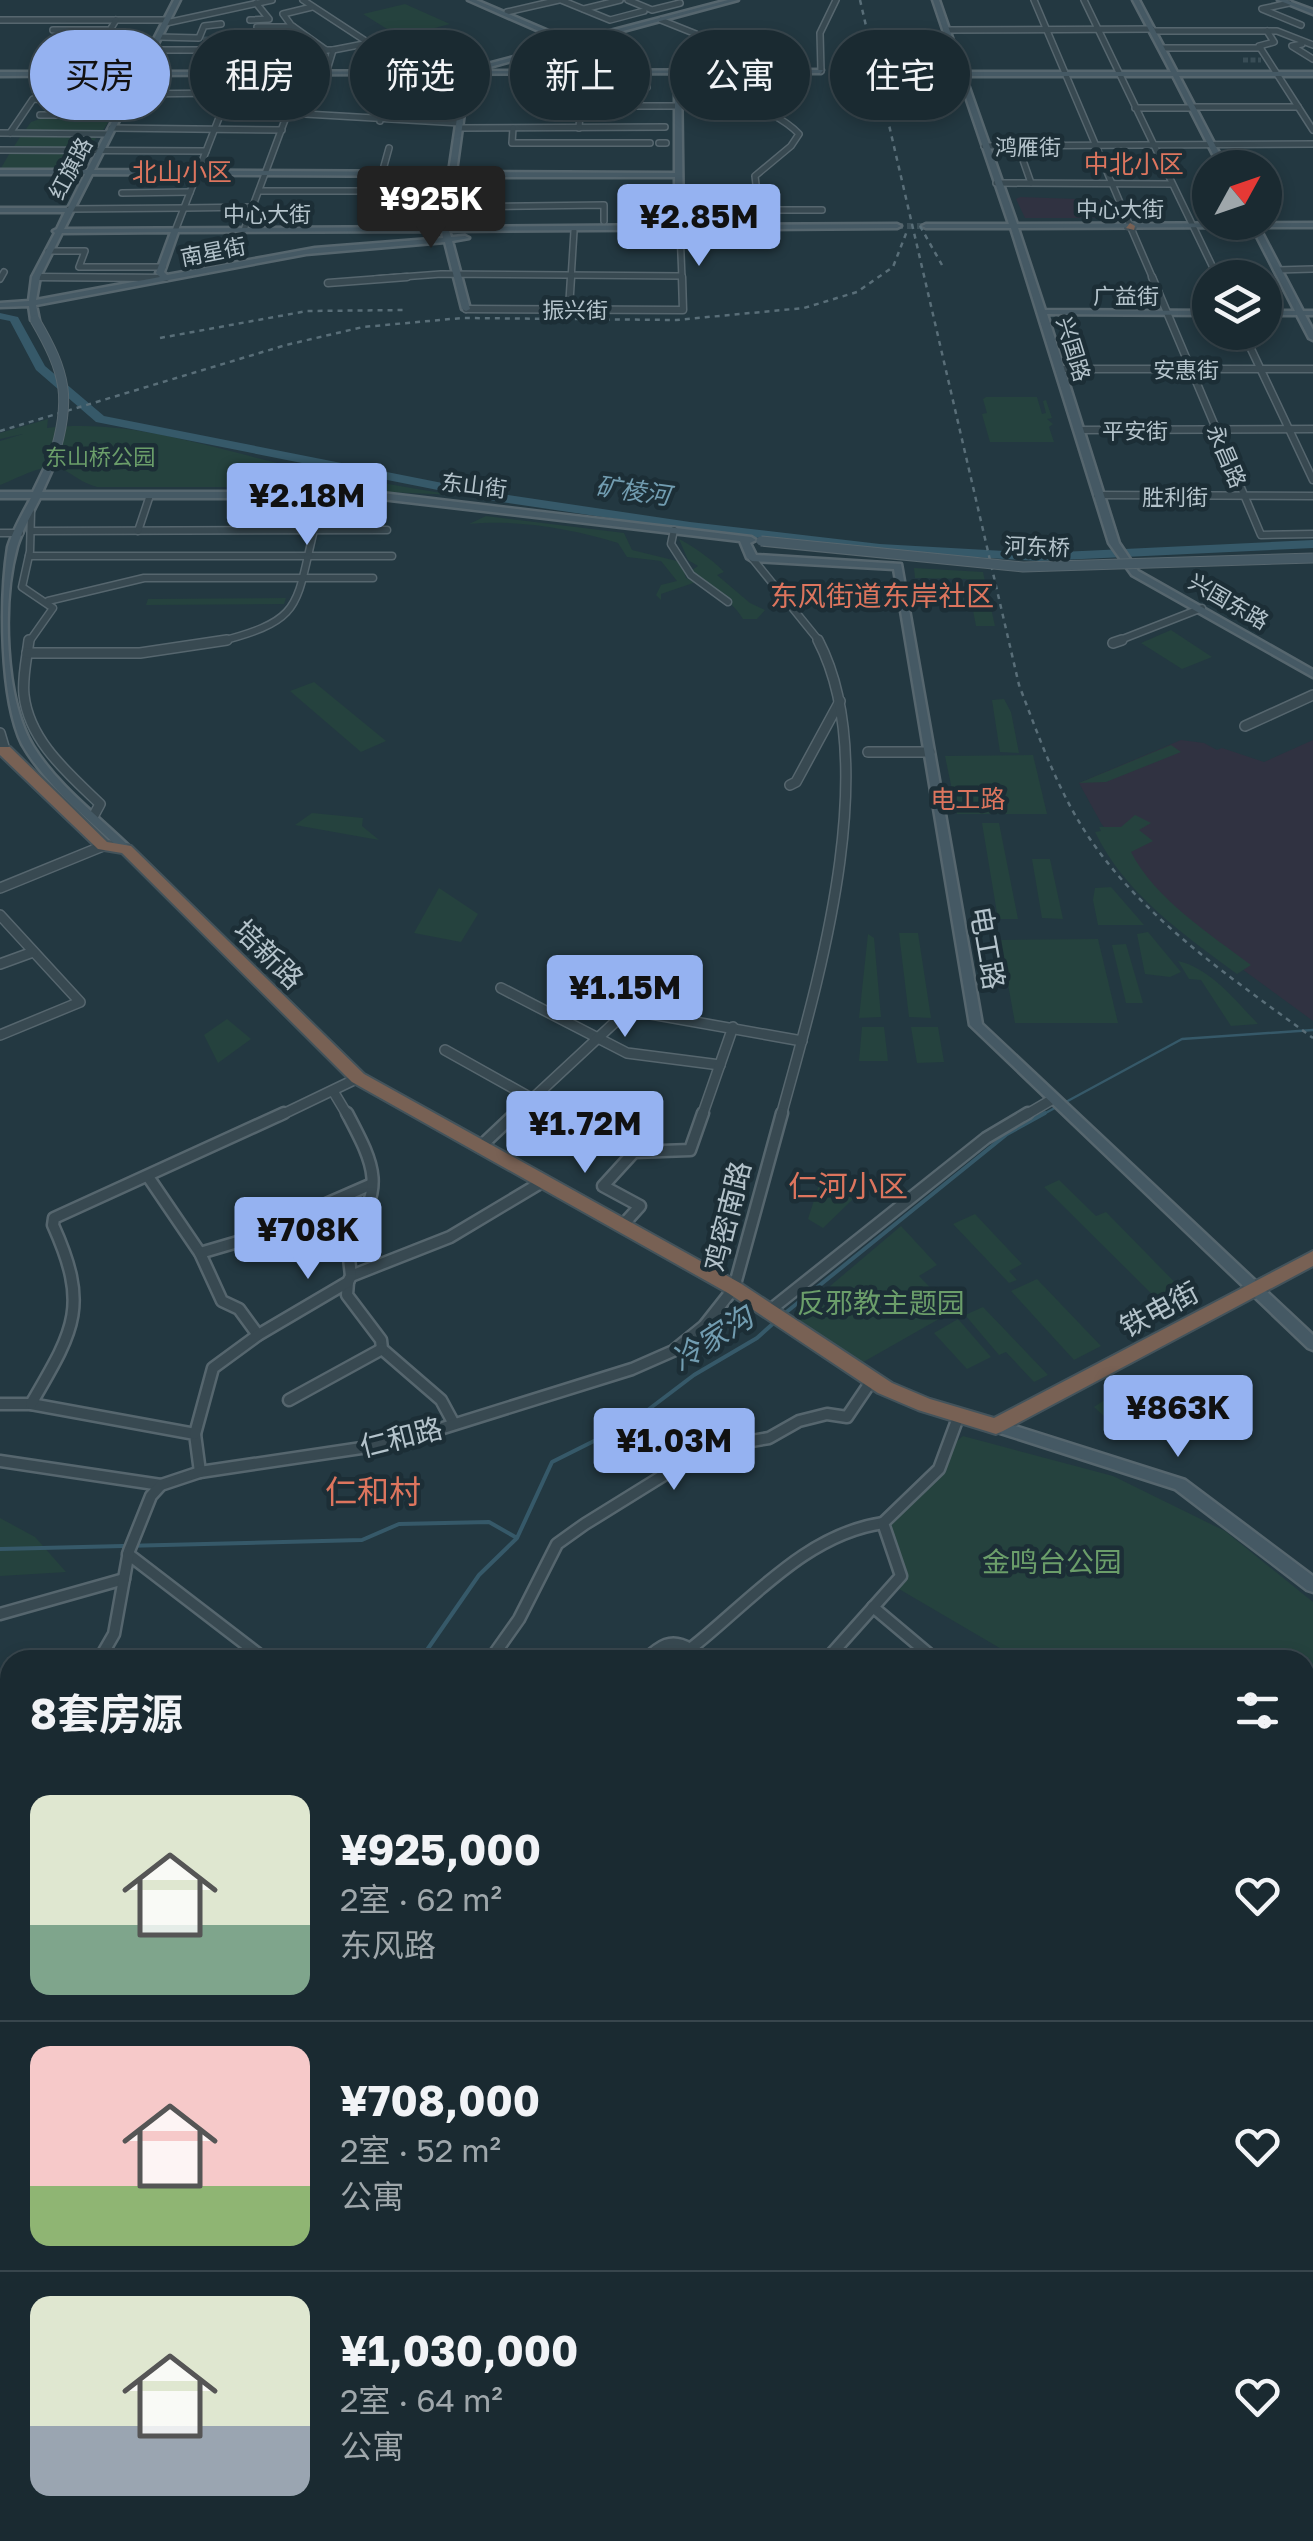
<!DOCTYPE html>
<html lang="zh">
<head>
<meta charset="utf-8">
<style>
	body { margin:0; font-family:"Golos Text","Noto Sans SC",sans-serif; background:#27363d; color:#f1f3f6; height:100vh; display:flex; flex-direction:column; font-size:38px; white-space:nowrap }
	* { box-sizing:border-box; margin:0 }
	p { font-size:32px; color:#9fa7ab }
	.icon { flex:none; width:55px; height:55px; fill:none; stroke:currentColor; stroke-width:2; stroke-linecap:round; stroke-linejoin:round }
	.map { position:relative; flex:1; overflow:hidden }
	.drawer { position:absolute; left:0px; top:1650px; width:1315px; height:892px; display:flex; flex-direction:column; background:#1a2a31; border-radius:30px 30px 0 0; box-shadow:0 5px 15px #0003,0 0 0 2px #38464d }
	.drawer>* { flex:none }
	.top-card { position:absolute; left:30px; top:30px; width:1255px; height:90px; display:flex; gap:20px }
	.needle { width:65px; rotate:50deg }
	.tools { position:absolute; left:1192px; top:150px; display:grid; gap:20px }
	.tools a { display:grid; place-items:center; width:90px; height:90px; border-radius:50%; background:#1a2a31; box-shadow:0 5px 15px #0003,0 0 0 2px #38464d; font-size:50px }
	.price { position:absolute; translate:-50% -85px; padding:0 22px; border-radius:10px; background:#95b2f1; color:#111; font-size:32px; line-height:65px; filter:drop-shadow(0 2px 5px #0008) }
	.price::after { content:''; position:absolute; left:50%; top:60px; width:30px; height:22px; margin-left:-15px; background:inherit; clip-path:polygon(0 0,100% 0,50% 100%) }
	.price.active { background:#222; color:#fff }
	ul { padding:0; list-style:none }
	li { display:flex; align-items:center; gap:30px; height:250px; padding:0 30px }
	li+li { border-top:2px solid #38464d }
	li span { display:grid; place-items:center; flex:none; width:280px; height:200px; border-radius:20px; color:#555 }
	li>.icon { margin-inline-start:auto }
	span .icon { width:120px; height:120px; fill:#fffc; stroke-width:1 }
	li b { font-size:42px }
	h2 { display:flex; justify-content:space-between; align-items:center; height:120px; padding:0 30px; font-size:42px }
	.tag { padding:0 35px; border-radius:45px; background:#1a2a31; box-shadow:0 5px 15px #0003,0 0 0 2px #38464d; font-size:35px; line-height:90px }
	.tag.active { background:#95b2f1; color:#111 }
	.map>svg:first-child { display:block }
</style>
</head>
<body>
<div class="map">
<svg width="1313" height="2541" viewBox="0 0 1313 2541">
	<rect width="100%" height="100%" fill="#233841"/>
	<g fill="#303241">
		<path d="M1020 197 1107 200 1116 218H1025L1016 199Z"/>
		<path d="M1181 740 1204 743 1217 750 1222 748 1264 762 1313 740V1021L1193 933 1142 878 1101 823 1079 783Z"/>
	</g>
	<g fill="#25423e">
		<path d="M405 4 450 24 400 37 363 14Z"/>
		<path d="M45 117H102L110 119 102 132H24L31 122Z"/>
		<path d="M22 134 99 135 87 149 13 148Z"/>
		<path d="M11 151 87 152 90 153 82 168H1Z"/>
		<path d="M986 397H1037L1042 414 1046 413 1043 401 1046 400 1052 418 1047 419 1053 424 1049 427 1054 442H990L982 414 987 413 983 399Z"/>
		<path d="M48 419 47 428C131 418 213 449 295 467 347 478 401 486 454 495L281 487H97C82 483 74 475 62 469 44 462 17 479 0 485V441L23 434 0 439V433Z"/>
		<path d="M486 516 624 533 632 550 681 562 686 578 696 582 661 594V600L656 595 661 585 677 581 661 561 627 557 618 543C573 529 516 519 469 524Z"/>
		<path d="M679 539C690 544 717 563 724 572L717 575 750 603 765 610 757 619H743C730 597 707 589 692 570L698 566 688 560Z"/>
		<path d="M914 568 983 572 995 626H976L967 579 915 578Z"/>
		<path d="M286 598 284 604 146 605 148 599Z"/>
		<path d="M1171 630 1212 657 1182 669 1141 643Z"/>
		<path d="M314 682 386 741 361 752 290 691Z"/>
		<path d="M1004 699 1011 712 1019 753 1000 752 992 700Z"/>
		<path d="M1171 745 1181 752 1106 782 1079 783Z"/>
		<path d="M1033 755 1047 814H957L945 756Z"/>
		<path d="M312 813 363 818 362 826 379 840 295 825Z"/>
		<path d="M1135 815 1151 823 1139 830 1153 841 1131 852C1155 899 1210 934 1251 965L1237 974C1183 934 1125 894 1095 832L1101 831 1099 827H1121Z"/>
		<path d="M982 823H999L1018 919H998Z"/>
		<path d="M1032 859H1050L1063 919 1042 918Z"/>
		<path d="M1111 887 1144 925H1098L1093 900 1095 888Z"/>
		<path d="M439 888 478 914 461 942 414 933Z"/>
		<path d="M1148 932 1181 972 1170 977 1145 974 1137 934Z"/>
		<path d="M899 933H918L931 1018 909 1017Z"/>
		<path d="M868 934 874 938 881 1017 859 1018Z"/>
		<path d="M1098 939 1118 1023H1015L1000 940Z"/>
		<path d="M1126 944 1143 1003H1126L1112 945Z"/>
		<path d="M1178 961C1210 968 1236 1001 1258 1024L1231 1026 1201 980 1189 979Z"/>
		<path d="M227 1019 251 1039 218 1063 204 1035Z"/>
		<path d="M862 1027H884L888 1061H859Z"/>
		<path d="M911 1027H938L944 1062 917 1063Z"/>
		<path d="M821 1178 853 1199 823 1228 808 1219Z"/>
		<path d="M1059 1180 1096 1216 1106 1212 1195 1303 1185 1308 1177 1301 1165 1307 1044 1187Z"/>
		<path d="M975 1214 1022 1264 1009 1271 1017 1280 1009 1283 953 1224Z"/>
		<path d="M901 1226 937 1265 919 1276 953 1311 858 1365 790 1320Z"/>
		<path d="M1037 1279 1101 1346 1074 1360 1011 1291Z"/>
		<path d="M983 1307 1048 1375 1034 1382 1006 1352 999 1355 965 1315Z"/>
		<path d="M958 1319 991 1357 967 1369 934 1333Z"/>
		<path d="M1114 1394 1150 1427 1130 1440 1094 1407Z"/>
		<path d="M963 1436 1113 1476 1225 1531 1313 1602V1902L1305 1894V1660H1020L899 1589 890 1525 940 1475 952 1445Z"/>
		<path d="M0 1518 35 1537 66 1572 0 1576Z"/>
		<path d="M377 2533H531L537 2541H372Z"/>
	</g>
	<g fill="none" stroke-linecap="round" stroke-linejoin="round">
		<path stroke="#365969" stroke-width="2.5" d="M1040 1116 1182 1039 1313 1030"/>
		<g stroke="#365969" stroke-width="4">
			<path d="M784 1314 1007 1134 1045 1113"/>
			<path d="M0 1549 362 1540 399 1524 489 1522 517 1538 552 1462 632 1422 694 1375 757 1338 777 1320"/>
			<path d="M420 1660 479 1575 516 1539"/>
		</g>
		<path fill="#365969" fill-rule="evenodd" d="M0 313 18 317 45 366 104 416 488 492 690 522 880 544 1040 553 1313 540V548L1040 561 880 552 690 530 488 500 96 422 36 370 10 321 0 319Z"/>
		<g stroke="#394d56" stroke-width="5" stroke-dasharray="5 2.5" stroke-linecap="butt">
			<path d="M203 39H215"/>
			<path d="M1243 60H1261"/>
		</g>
		<path stroke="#394d56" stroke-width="6" stroke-dasharray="6 4" stroke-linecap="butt" d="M897 226H926"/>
		<g stroke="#56666e" stroke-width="8">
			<g id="street-far4">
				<path d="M303 0 410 70"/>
				<path d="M561 0 610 20 644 11"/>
				<path d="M628 0 652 10 680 3"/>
				<path d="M1034 0 1130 226"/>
				<path d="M1084 0 1218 278"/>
				<path d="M1289 3 1262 9 1301 25"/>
				<path d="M312 7 283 14 291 25 326 50"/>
				<path d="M584 9 620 0"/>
				<path d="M507 12 559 0"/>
				<path d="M0 20H168"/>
				<path d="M250 20 269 19 256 3"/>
				<path d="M661 20 696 34"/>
				<path d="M166 23 272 0"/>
				<path d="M257 27H293"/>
				<path d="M53 30H110L116 20"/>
				<path d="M946 30 1152 29"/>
				<path d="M1153 31H1277L1313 45"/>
				<path d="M1267 31 1274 42 1259 46 1313 130"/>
				<path d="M159 37 199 38 204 26 221 24"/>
				<path d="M1302 44 1292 46 1313 59"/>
				<path d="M1162 48H1261"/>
				<path d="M152 50H333L369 43"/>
				<path d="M605 51 637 61 635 71"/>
				<path d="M53 52H90"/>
				<path d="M74 68H81L90 52H151"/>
				<path d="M327 70 333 50"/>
				<path d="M741 71C750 118 771 105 799 134L791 146 755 176 759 210"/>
				<path d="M821 71 820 33 836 0"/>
				<path d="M517 87H647"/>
				<path d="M129 94 228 93"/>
				<path d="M530 106H678"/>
				<path d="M1192 107H1298"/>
				<path d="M269 108H290"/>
				<path d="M1135 108H1193"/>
				<path d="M288 113 460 123"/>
				<path d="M40 115H118"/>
				<path d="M380 121 386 89"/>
				<path d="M111 128 282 130"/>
				<path d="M459 128 665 127"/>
				<path d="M513 128 512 143H650"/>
				<path d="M579 128 583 71"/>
				<path d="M0 133 108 134"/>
				<path d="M10 133 33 99 126 100"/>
				<path d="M659 143H666"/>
				<path d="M984 146 1313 144"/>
				<path d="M1018 146 1031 183"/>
				<path d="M0 150 206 151"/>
				<path d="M384 166 389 148"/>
				<path d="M996 183 1172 184"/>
				<path d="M259 191H421"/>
				<path d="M436 191H450"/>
				<path d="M122 193 190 192"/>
				<path d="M410 202 415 176"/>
				<path d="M448 207 604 205V221"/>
				<path d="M184 208 253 207"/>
				<path d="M69 209 184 208"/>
				<path d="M679 210H822"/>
				<path d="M1131 228 1153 279"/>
				<path d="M244 230 302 74"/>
				<path d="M680 230 682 279"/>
				<path d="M175 231 236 74"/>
				<path d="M48 251H85L79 267H163"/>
				<path d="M1277 270 1313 269"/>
				<path d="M36 277 166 278"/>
				<path d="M0 279 4 272"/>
				<path d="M375 279 441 274 682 276"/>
				<path d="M571 279 574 231"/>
			</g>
		</g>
		<g stroke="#56666e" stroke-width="9">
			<g id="street-far3">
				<path d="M36 277 166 278"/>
				<path d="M1152 277 1261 535 1313 534"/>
				<path d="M328 283 407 277"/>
				<path d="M466 309 683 310 682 277"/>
				<path d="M569 309 571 277"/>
				<path d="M1243 332 1313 480"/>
				<path d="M1059 369H1313"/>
				<path d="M1078 430 1313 429"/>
				<path d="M1097 495 1313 496"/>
				<path d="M674 530 671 544 691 575 728 602"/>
				<path d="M31 531 387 530"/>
				<path d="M138 531 150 495"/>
				<path d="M0 533H20"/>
				<path d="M29 556H392"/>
				<path d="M752 558 820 642"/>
				<path d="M48 601 144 578H373"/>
				<path d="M29 642 53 608 22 587 30 551 31 512"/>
				<path d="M218 642C303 620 295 608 314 530"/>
				<path d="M1115 642 1202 608"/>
			</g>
		</g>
		<g stroke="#56666e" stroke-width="12">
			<g id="street-far2">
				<path d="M29 640C27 657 22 678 24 695 29 741 69 774 100 804L93 817"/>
				<path d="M1113 643 1122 640"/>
				<path d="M27 653H140L227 640"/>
				<path d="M1245 726 1313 695"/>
				<path d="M0 733 5 750"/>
				<path d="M868 752H930"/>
				<path d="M790 785 796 782 840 701"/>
				<path d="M0 888 103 846"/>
				<path d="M0 915 80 1002 0 1035"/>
				<path d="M0 964 33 952"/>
				<path d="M501 988 627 1053 720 1065"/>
				<path d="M445 1050 563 1116"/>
				<path d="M333 1091 348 1116"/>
				<path d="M279 1116 358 1078"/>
				<path d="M514 1116 628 1010 802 1041"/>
				<path d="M702 1116 733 1027"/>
				<path d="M781 1116C817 985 884 766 818 640"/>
				<path d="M1024 1116 1053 1099"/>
			</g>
		</g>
		<g stroke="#56666e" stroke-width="15">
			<g id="street-far1">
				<path d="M558 1113 634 1152 690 1150 703 1113"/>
				<path d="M480 1147 516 1113"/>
				<path d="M149 1178 200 1253 222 1301 239 1309 258 1335"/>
				<path d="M622 1226 640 1206 603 1186 634 1152"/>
				<path d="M200 1253 241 1241 372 1184"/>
				<path d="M351 1276 450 1237 542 1182"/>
				<path d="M348 1282 347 1295 381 1340 382 1349 441 1400 454 1424"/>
				<path d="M769 1311 986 1138 1028 1113"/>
				<path d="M289 1400 382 1349"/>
				<path d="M0 1404H31L195 1434 200 1472"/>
				<path d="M31 1404C74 1330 90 1307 53 1225L54 1218 284 1113"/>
				<path d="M195 1434 213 1368 258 1335 348 1282 351 1276 347 1240C386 1188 376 1168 347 1113"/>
				<path d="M0 1461 161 1485"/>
				<path d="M128 1554 266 1660"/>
				<path d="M873 1607 936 1660"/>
				<path d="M0 1614 124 1579"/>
				<path d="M99 1660 114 1634 129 1551 151 1496 161 1485 200 1472 395 1443 632 1369 673 1351 704 1326 734 1288 782 1113"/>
				<path d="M490 1660 519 1619 557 1544 585 1524 706 1449 769 1438 799 1421 827 1414 847 1417 872 1380"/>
				<path d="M645 1660C660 1646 671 1637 690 1649 749 1603 805 1534 883 1523"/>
				<path d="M826 1660 901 1576 883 1523 939 1469 959 1415"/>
			</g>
		</g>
		<g stroke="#56666e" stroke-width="19">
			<g id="street">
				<path d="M0 1739 10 1734"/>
				<path d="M1305 1895 1313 1903"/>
				<path d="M1305 2111 1313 2110"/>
				<path d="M0 2294 10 2292"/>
				<path d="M791 2541 796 2532"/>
			</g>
		</g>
		<g stroke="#56666e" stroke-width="5">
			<g id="secondary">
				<path d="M174 0H180L144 72 823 70 821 73H681L683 225 897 224 901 226 897 228 449 231 451 237 465 236 469 238 452 241 470 309 466 311 462 309 445 242 306 254 36 305 39 320 35 322 31 320 29 306 0 307V303L29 301 32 277 55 233 53 231 57 229 65 212H0V208H68L85 174H0V170H87L136 75 0 76V72H137ZM675 73V173L456 172 469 77 466 75 463 77 449 172 94 170 142 75ZM92 174 449 176 442 227 64 229ZM456 177H675V225L449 227ZM442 231 443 238 315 248 167 275 164 272 178 232ZM171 232 156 273 160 277 36 300 40 277 62 233Z"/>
				<path d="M468 0H476L572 41 728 0H738L486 68 484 65 566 43Z"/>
				<path d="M933 0H939L964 72H1171L1133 0H1139L1177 72H1313V76H1179L1227 168H1220L1173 76H965L1017 224 1313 223V227H1259L1303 311H1313V315H1305L1313 330V340L1309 338 1297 315H1265V311H1295L1252 227 1018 228 1045 310 1210 311V315L1047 314 1119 543 1138 571 1313 670V677L1132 575 1109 543 1011 228H926L922 226 926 224H1009Z"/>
				<path d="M1278 0H1286L1313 10V14Z"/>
				<path d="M53 456 57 459 42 492H373L751 537 756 540 750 543 756 555 901 564 982 1024 1313 1335V1350L1308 1348 970 1025 894 569 752 561 747 558 740 541 373 498H40C32 514 22 530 17 547 2 601 4 697 33 746 57 785 97 815 130 847L132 849 126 852 122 851C88 818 46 786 22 744 0 698 0 598 8 547 13 530 23 513 31 498H0V492H33L49 459Z"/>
				<path d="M996 1420 1185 1480 1313 1576V1592L1307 1590 1175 1489 991 1430 989 1426 991 1422Z"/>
			</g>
		</g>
		<g stroke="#43535b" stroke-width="4">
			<g id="highway">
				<path d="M1130 223 1135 226 1134 230 1126 228Z"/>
				<path d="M0 747H10L107 842 131 846 364 1074 740 1283 892 1383 930 1399 994 1418 1313 1251V1266L1003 1431 996 1434 918 1410 878 1393 728 1293 352 1082 122 853 98 849 0 755Z"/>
			</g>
		</g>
		<use href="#street-far4" stroke="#384951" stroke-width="5"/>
		<use href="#street-far3" stroke="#384951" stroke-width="6"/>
		<use href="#street-far2" stroke="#384951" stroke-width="9"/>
		<use href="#street-far1" stroke="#384951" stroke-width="10"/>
		<use href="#street" stroke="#384951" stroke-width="14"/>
		<use href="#secondary" fill="#455964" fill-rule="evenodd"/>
		<use href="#highway" fill="#786154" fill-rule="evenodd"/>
		<g stroke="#596e78" stroke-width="2.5" stroke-dasharray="5 5" stroke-linecap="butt">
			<path d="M860 0 1019 685C1039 737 1058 792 1090 839 1147 922 1233 979 1313 1038"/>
			<path d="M920 226 942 265"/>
			<path d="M160 338 307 311 407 310"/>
			<path d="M0 431 286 345 363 327 462 318 676 320 804 308 857 292 893 267 907 231"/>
		</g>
		<g stroke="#56666e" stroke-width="11" stroke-linecap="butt">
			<g id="secondary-bridge">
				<path d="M35 320C66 373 72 399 53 459"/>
				<path d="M761 541 1023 567 1313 558"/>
			</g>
		</g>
		<use href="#secondary-bridge" stroke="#455964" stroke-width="9"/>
	</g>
	<g text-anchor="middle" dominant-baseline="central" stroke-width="9" stroke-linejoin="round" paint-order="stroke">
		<g font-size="22" fill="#b4c3cb" stroke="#1c2e36">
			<text x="1028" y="146">鸿雁街</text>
			<text transform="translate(70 168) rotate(-62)">红旗路</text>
			<text x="1120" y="208">中心大街</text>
			<text x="267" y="213">中心大街</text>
			<text transform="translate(213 251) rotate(-11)">南星街</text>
			<text x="1126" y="295">广益街</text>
			<text x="575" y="309">振兴街</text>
			<text transform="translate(1074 349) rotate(73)">兴国路</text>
			<text x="1186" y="369">安惠街</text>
			<text x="1135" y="430">平安街</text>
			<text transform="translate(1227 456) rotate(67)">永昌路</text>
			<text transform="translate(474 485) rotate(7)">东山街</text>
			<text x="1175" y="496">胜利街</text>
			<text transform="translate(1037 546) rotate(2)">河东桥</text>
			<text transform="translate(1229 601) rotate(30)">兴国东路</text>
		</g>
		<g font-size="22" fill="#6b9e6a" stroke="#1c2e36">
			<text x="100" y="456">东山桥公园</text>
		</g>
		<g font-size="25" fill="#dd755e" stroke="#1c2e36">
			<text x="1134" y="163">中北小区</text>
			<text x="182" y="171">北山小区</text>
			<text x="968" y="798">电工路</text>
		</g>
		<g font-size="25" font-style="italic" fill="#729db1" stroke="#1c2e36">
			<text transform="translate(633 490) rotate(8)">矿棱河</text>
		</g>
		<g font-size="28" fill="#dd755e" stroke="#1c2e36">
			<text x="882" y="595">东风街道东岸社区</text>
		</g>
		<g font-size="28" fill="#b4c3cb" stroke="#1c2e36">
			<text transform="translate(988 948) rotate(80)">电工路</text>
			<text transform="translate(269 954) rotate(45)">培新路</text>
			<text transform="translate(727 1216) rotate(-76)">鸡密南路</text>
			<text transform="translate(1159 1309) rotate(-28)">铁电街</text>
			<text transform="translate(401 1437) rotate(-14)">仁和路</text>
		</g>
		<g font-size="28" fill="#6b9e6a" stroke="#1c2e36">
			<text x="881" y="1302">反邪教主题园</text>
			<text x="1052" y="1561">金鸣台公园</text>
		</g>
		<g font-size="30" fill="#dd755e" stroke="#1c2e36">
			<text x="848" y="1186">仁河小区</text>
		</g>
		<g font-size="30" font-style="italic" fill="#729db1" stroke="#1c2e36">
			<text transform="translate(712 1338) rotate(-33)">冷家沟</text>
		</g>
		<g font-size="32" fill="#dd755e" stroke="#1c2e36">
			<text x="373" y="1491">仁和村</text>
		</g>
	</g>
</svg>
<div class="tools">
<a><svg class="needle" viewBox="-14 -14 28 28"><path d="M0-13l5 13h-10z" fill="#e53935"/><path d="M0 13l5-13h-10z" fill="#9fa7ab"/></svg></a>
<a><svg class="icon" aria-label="layers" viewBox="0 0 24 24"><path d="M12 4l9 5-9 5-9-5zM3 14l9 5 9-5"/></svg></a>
</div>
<b class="price active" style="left:431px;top:251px">¥925K</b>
<b class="price" style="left:699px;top:269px">¥2.85M</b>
<b class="price" style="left:307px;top:548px">¥2.18M</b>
<b class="price" style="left:625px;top:1040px">¥1.15M</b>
<b class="price" style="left:585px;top:1176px">¥1.72M</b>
<b class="price" style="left:308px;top:1282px">¥708K</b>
<b class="price" style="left:1178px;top:1460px">¥863K</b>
<b class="price" style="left:674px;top:1493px">¥1.03M</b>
<div class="top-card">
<a class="tag active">买房</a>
<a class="tag">租房</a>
<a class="tag">筛选</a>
<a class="tag">新上</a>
<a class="tag">公寓</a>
<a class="tag">住宅</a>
</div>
<section class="drawer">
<h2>8套房源<svg class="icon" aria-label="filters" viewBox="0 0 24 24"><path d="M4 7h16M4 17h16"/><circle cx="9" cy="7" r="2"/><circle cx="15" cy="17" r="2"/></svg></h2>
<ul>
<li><span style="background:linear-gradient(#dfe7d0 65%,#7fa58c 0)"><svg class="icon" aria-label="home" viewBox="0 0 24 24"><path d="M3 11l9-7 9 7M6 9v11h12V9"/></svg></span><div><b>¥925,000</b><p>2室 · 62 m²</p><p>东风路</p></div><svg class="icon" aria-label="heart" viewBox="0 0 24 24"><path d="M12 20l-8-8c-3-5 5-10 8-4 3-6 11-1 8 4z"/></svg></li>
<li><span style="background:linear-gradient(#f6c9c9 70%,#8fb573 0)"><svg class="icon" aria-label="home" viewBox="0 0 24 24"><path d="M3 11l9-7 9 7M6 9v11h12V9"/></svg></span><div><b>¥708,000</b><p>2室 · 52 m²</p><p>公寓</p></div><svg class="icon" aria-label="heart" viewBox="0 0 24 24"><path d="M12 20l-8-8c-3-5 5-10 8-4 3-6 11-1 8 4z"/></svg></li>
<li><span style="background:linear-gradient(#dfe7d0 65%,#9aa5b1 0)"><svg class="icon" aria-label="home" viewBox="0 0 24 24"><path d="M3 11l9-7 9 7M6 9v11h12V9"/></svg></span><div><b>¥1,030,000</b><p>2室 · 64 m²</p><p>公寓</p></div><svg class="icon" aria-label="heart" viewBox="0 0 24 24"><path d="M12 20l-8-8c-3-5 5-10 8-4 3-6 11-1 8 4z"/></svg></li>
</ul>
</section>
</div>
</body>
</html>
